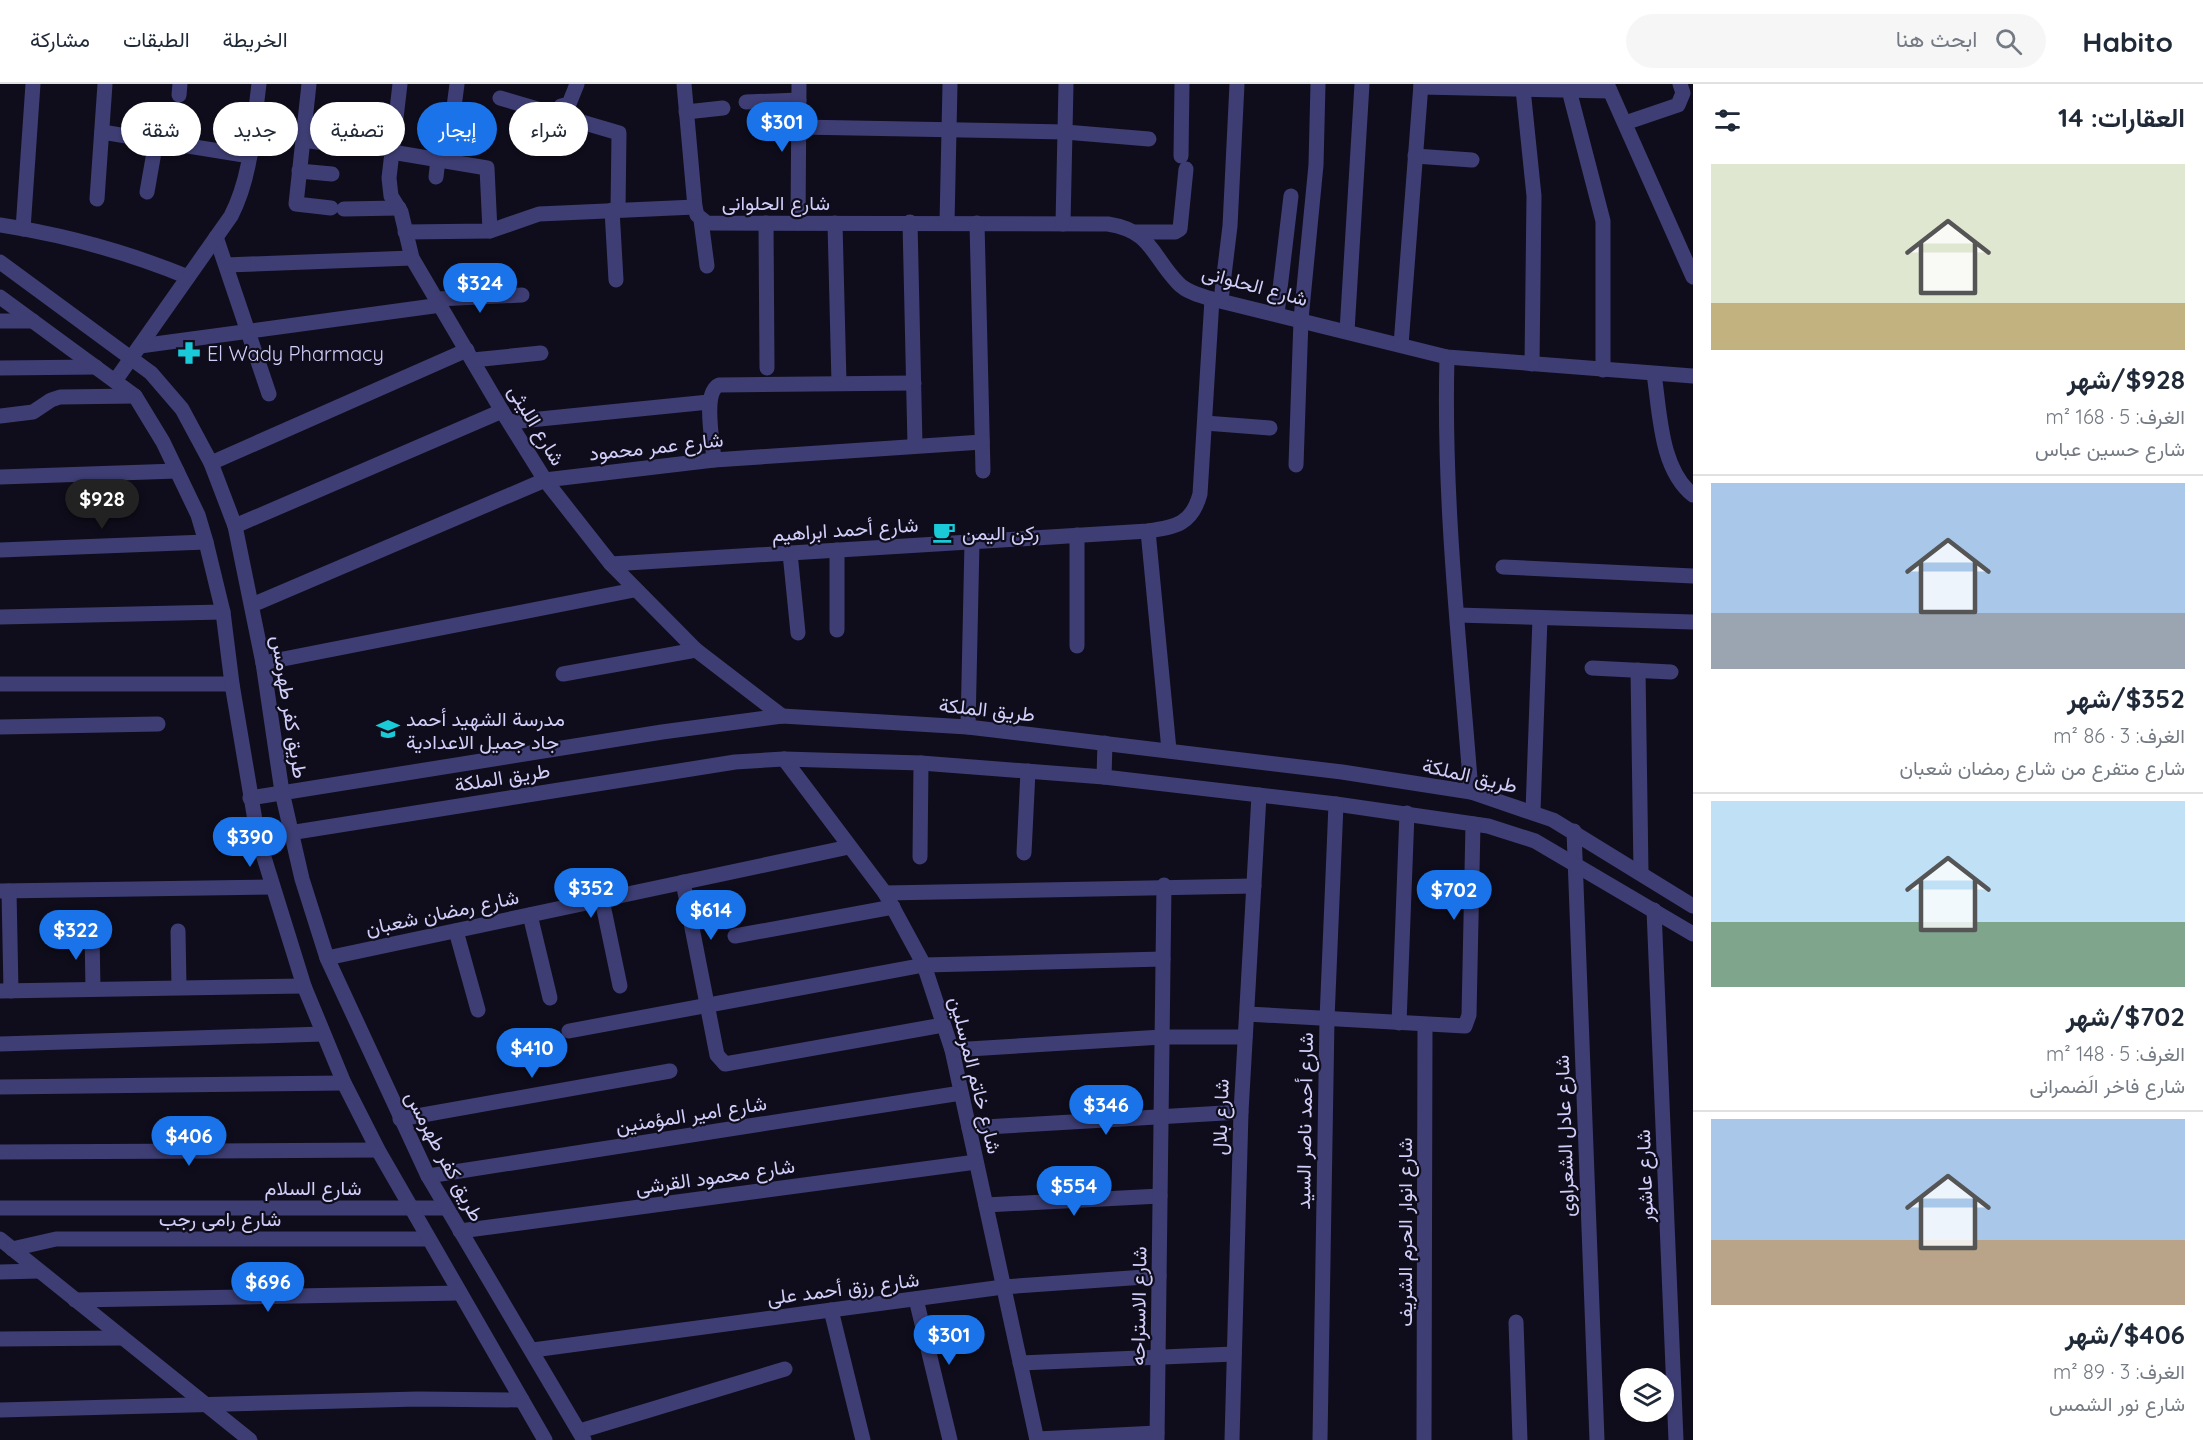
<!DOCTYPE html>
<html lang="ar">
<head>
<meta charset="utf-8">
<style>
	body { margin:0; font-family:Quicksand,Vazirmatn,sans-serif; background:#f6f6f7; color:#1f2937; direction:rtl; height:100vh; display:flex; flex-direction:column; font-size:22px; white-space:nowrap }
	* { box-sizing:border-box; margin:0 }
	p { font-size:20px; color:#747a83 }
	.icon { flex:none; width:33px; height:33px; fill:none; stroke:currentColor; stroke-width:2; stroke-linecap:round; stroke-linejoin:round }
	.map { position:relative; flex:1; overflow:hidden; direction:ltr }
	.drawer { display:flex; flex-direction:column; background:#fff; width:510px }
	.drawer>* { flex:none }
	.hud { position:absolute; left:18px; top:18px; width:570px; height:54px; direction:rtl; display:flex; gap:12px }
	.fabs { position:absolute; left:1620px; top:1284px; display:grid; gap:12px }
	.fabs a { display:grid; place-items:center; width:54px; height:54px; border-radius:50%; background:#fff; box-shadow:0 2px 4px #0004; font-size:30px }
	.price { position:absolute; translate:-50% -51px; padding:0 14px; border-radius:21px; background:#1a73e8; color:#fff; font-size:20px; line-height:39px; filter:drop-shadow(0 2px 3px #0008) }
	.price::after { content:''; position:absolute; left:50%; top:36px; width:18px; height:14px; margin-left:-9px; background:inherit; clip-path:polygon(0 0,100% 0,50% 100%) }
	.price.current { background:#222; color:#fff }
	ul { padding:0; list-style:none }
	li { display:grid; align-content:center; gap:12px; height:318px; padding:0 18px }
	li+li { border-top:2px solid #e0e1e3 }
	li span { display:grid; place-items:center; height:186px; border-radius:0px; color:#555 }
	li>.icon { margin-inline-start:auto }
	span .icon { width:108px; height:108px; fill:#fffc; stroke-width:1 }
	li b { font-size:26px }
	h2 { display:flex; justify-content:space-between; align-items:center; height:72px; padding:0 18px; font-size:26px }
	.tag { padding:0 21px; border-radius:27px; background:#fff; box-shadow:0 2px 4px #0004; font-size:21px; line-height:54px }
	.tag.current { background:#1a73e8; color:#fff }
	header { display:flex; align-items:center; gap:36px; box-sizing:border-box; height:84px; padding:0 30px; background:#fff; border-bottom:2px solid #e0e1e3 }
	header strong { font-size:28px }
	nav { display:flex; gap:33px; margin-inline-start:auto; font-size:21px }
	.search { width:420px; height:54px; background:#f6f6f7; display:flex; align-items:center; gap:15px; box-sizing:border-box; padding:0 21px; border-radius:33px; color:#747a83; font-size:22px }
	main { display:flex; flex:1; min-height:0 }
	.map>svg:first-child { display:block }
</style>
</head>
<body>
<header>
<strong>Habito</strong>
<div class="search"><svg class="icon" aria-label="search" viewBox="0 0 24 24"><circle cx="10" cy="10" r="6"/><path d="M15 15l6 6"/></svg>ابحث هنا</div>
<nav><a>الخريطة</a><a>الطبقات</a><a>مشاركة</a></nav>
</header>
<main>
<section class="drawer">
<h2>العقارات: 14<svg class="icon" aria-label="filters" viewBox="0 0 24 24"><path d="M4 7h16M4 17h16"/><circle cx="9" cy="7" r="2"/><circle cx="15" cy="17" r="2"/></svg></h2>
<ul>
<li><span style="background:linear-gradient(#dfe7d0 75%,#c2b280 0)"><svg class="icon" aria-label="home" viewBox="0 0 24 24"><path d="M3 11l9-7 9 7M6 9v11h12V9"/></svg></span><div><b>$928/شهر</b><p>الغرف: 5 · 168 m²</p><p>شارع حسين عباس</p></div></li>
<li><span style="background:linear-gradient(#a9c7e8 70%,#9aa5b1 0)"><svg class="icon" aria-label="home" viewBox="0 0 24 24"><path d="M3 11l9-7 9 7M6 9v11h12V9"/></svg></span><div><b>$352/شهر</b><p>الغرف: 3 · 86 m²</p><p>شارع متفرع من شارع رمضان شعبان</p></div></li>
<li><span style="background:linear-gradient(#bfe0f5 65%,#7fa58c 0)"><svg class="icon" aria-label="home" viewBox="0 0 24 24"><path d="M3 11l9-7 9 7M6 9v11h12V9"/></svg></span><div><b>$702/شهر</b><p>الغرف: 5 · 148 m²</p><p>شارع فاخر الَضمرانى</p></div></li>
<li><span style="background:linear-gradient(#a9c7e8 65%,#b9a48a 0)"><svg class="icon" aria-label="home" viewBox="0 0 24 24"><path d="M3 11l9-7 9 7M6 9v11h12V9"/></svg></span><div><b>$406/شهر</b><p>الغرف: 3 · 89 m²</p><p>شارع نور الشمس</p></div></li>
</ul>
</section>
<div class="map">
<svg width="1693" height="1356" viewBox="0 0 1693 1356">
	<rect width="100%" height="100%" fill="#0f0d1b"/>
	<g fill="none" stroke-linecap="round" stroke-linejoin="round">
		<g stroke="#3e3e75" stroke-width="15">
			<path d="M309 0 296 120 331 124"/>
			<path d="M400 0 389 94 391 112 401 128 412 174 502 327 545 396 611 480 696 566 782 632"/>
			<path d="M684 0 695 123 697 131 707 139 1108 140C1152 147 1151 171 1178 199 1186 208 1201 212 1212 215L1447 273 1693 292"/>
			<path d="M1607 0 1693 193"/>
			<path d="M1421 3 1610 7"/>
			<path d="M1523 5 1534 112 1532 280"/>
			<path d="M1569 6 1603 137V286"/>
			<path d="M179 11 180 0"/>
			<path d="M500 14 619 49 618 126"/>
			<path d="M746 18 799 16"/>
			<path d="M686 28 723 24"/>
			<path d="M558 31 561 22 569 20 577 0"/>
			<path d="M1625 39 1678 21 1683 9 1680 0"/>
			<path d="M254 40 304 47"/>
			<path d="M799 43 1065 48 1149 55"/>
			<path d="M102 48 250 72"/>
			<path d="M303 56 339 61"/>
			<path d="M392 68 487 84 490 147"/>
			<path d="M1181 72 1182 0"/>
			<path d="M1415 72 1472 76"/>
			<path d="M447 76 457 0"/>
			<path d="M299 87 332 90"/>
			<path d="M436 93 438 75"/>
			<path d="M147 108 156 57"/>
			<path d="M97 115 105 0"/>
			<path d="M344 125 399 124"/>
			<path d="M612 126 616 196"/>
			<path d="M701 136 707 182"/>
			<path d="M910 138 915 361"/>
			<path d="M766 139 767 284"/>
			<path d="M798 139 799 0"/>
			<path d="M835 139 839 299"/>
			<path d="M947 139 950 0"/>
			<path d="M977 139 983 387"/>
			<path d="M1063 140 1066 0"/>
			<path d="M0 141C65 151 127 168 188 193"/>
			<path d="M23 145 33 0"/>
			<path d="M405 148 490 147 539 130 695 123"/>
			<path d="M1136 148H1175L1180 145 1186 85"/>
			<path d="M216 153 269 310"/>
			<path d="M226 181 412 174"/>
			<path d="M437 215 522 211"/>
			<path d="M1221 216 1230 142 1237 0"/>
			<path d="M1277 230 1291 112"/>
			<path d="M0 237H33"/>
			<path d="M1347 247 1362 0"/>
			<path d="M1401 261 1421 0"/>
			<path d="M140 262 441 221"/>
			<path d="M1447 273C1443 418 1460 563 1471 708"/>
			<path d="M473 276 541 269"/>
			<path d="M0 284 96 283"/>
			<path d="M1654 290C1660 328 1660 385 1693 411"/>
			<path d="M115 297 231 132C252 91 253 45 259 0"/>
			<path d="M0 332 33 328 51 316 60 313 135 312"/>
			<path d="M510 338 709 318"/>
			<path d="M1205 339 1270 344"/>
			<path d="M714 376C713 358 702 309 719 301L914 299"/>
			<path d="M211 379 467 266"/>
			<path d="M1296 381 1301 235 1316 81 1318 0"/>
			<path d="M0 393 177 387"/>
			<path d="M235 442 502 327"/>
			<path d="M1148 447 1169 666"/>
			<path d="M0 466 206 458"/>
			<path d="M790 469 798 549"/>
			<path d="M611 480 1148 447C1176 443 1192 440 1200 410L1212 215"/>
			<path d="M1503 483 1693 492"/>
			<path d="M252 521 545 396 714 376 982 358"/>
			<path d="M1457 531 1693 538"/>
			<path d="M0 533 223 528"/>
			<path d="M837 546V466"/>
			<path d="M1077 562V451"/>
			<path d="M263 579 634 506"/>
			<path d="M1592 584 1671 588"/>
			<path d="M1638 586 1641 788"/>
			<path d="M563 590 696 566"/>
			<path d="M0 600H232"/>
			<path d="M0 643 158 640"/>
			<path d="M968 643 972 458"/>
			<path d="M784 675 885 809 924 881 952 966 1037 1356"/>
			<path d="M1104 693 1105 659"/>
			<path d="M250 714 662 648 782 632 968 643 1342 688 1471 708 1553 736 1693 822"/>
			<path d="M1533 727 1540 534"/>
			<path d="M1574 747 1597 1356"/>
			<path d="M258 754 735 678 784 675 921 679 1104 693 1336 720 1488 742 1535 757 1693 850"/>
			<path d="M1024 769 1028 687"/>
			<path d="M920 773 921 679"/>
			<path d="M683 798 717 971 725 980 943 941"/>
			<path d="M0 807 272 803"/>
			<path d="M9 807 11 907"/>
			<path d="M885 809 1254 802"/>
			<path d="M602 816 620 902"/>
			<path d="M1654 826 1676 1356"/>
			<path d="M530 831 550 914"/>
			<path d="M178 847 179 903"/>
			<path d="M456 847 478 926"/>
			<path d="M92 848 93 905"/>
			<path d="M735 852 893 823"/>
			<path d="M327 874 849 763"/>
			<path d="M0 907 304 902"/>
			<path d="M1247 930 1465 942 1469 931 1473 740"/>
			<path d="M1399 939 1407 729"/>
			<path d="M569 947 924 881 1163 875"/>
			<path d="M0 960 323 950"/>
			<path d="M952 966 1162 953H1245"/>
			<path d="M0 1003 344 999"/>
			<path d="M400 1035 670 987"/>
			<path d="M969 1044 1241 1028"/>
			<path d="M0 1068 378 1066"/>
			<path d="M428 1092 961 1009"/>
			<path d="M986 1121 1160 1112"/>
			<path d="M0 1124H446"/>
			<path d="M460 1147 976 1078"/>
			<path d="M0 1155 250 1356"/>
			<path d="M12 1165 56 1155H428"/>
			<path d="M0 1188 39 1187"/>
			<path d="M916 1215 950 1356"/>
			<path d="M75 1216 460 1209"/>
			<path d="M831 1226 863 1356"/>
			<path d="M1516 1238 1520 1356"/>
			<path d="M0 1255 122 1254"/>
			<path d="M533 1266 1003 1203 1159 1192"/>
			<path d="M1020 1279 1234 1270"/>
			<path d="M0 1326 418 1315 522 1316"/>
			<path d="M580 1347 785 1285"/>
			<path d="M1037 1355 1157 1349"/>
			<path d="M1157 1356 1164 801"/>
			<path d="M1232 1356 1241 1028 1259 711"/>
			<path d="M1320 1356 1327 935 1336 720"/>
			<path d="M1424 1356 1425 941"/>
		</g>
		<g stroke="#3e3e75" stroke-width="15">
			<path d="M0 178 151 289 182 325 211 379 235 442 263 579 282 708 302 795 327 874 428 1092 584 1356"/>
			<path d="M0 213 135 312 163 358 198 431 206 458 223 528 232 600 258 754 304 902 344 999 378 1066 545 1356"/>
		</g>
	</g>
	<defs>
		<g id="pharmacy-bare" transform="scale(1.8)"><path d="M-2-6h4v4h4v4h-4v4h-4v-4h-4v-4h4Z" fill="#1bcad8" stroke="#0f0d1b" stroke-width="2.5" paint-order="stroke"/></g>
		<g id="cafe-bare" transform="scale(1.8)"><path d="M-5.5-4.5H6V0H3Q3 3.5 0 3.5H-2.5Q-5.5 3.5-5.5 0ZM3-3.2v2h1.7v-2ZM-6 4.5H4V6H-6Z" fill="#1bcad8" stroke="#0f0d1b" stroke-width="2.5" paint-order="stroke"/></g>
		<g id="school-bare" transform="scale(1.8)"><path d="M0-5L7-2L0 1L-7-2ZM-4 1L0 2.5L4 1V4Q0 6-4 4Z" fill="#1bcad8" stroke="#0f0d1b" stroke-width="2.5" paint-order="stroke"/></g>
	</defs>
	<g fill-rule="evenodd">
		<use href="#pharmacy-bare" x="189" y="269"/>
		<use href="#cafe-bare" x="944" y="448"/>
		<use href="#school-bare" x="388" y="645"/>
	</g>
	<g text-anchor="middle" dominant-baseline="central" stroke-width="4.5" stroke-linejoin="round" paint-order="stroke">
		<g font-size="20" fill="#d1cef9" stroke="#0f0d1b">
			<text x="776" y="118">شارع الحلوانى</text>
			<text transform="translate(1255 201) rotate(15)">شارع الحلوانى</text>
			<text transform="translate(537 341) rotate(59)">شارع الليثى</text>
			<text transform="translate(656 362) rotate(-6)">شارع عمر محمود</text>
			<text transform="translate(845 445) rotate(-4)">شارع أحمد ابراهيم</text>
			<text transform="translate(290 623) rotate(81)">طريق كفر طهرمس</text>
			<text transform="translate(987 625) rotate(6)">طريق الملكة</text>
			<text transform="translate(1470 691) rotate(13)">طريق الملكة</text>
			<text transform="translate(502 693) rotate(-9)">طريق الملكة</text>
			<text transform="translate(442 828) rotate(-12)">شارع رمضان شعبان</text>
			<text transform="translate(976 991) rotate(76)">شارع خاتم المرسلين</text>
			<text transform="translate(691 1030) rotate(-9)">شارع امير المؤمنين</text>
			<text transform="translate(1220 1033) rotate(-88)">شارع بلال</text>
			<text transform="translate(1304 1037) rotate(-89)">شارع أحمد ناصر السيد</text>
			<text transform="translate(1564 1052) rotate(-92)">شارع عادل الشعراوى</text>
			<text transform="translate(445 1072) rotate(62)">طريق كفر طهرمس</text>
			<text transform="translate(715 1092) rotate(-8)">شارع محمود القرشى</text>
			<text transform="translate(1644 1092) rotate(-92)">شارع عاشور</text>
			<text x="313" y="1103">شارع السلام</text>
			<text x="220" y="1134">شارع رامى رجب</text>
			<text transform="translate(1404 1148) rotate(-90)">شارع انوار الحرم الشريف</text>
			<text transform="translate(843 1204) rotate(-7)">شارع رزق أحمد على</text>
			<text transform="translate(1138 1222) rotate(-89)">شارع الاستراحه</text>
		</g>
		<g font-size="20" fill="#d1cef9" stroke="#0f0d1b" text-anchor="start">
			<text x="207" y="269">El Wady Pharmacy</text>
			<text x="962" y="448">ركن اليمن</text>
			<text x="406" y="634">مدرسة الشهيد أحمد<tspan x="406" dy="23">جاد جميل الاعدادية</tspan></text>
		</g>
	</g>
</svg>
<div class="fabs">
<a><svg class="icon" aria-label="layers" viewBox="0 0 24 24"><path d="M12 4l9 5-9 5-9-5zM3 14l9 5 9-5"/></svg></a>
</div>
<b class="price" style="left:782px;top:69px">$301</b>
<b class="price" style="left:480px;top:230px">$324</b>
<b class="price current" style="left:102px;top:446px">$928</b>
<b class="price" style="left:250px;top:784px">$390</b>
<b class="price" style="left:591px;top:835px">$352</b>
<b class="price" style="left:1454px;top:837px">$702</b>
<b class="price" style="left:711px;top:857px">$614</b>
<b class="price" style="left:76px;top:877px">$322</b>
<b class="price" style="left:532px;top:995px">$410</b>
<b class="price" style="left:1106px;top:1052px">$346</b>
<b class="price" style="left:189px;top:1083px">$406</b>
<b class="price" style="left:1074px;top:1133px">$554</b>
<b class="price" style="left:268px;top:1229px">$696</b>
<b class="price" style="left:949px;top:1282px">$301</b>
<div class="hud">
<a class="tag">شراء</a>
<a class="tag current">إيجار</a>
<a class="tag">تصفية</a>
<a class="tag">جديد</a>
<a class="tag">شقة</a>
</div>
</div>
</main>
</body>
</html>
